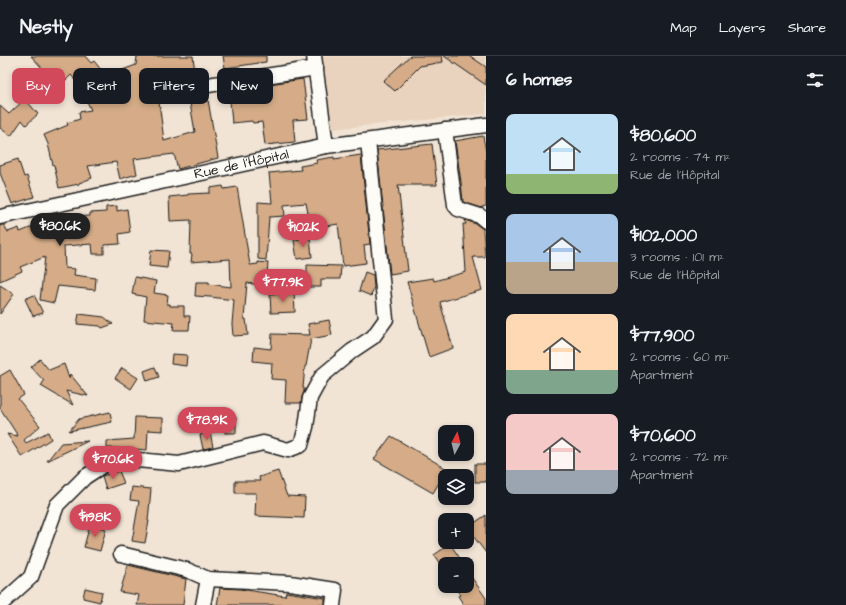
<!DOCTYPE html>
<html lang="en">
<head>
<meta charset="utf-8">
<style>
	body { margin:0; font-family:"Architects Daughter",sans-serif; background:#242831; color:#f1f3f6; height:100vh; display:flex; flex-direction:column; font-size:15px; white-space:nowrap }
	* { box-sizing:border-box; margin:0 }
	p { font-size:13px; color:#9ea1a6 }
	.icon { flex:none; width:22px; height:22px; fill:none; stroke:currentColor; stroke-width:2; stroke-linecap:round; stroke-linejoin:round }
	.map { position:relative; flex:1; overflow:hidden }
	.sheet { display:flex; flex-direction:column; background:#171b24; width:360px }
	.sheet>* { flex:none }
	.guide { position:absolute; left:12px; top:12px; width:380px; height:36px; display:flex; gap:8px }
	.needle { width:26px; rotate:7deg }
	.controls { position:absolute; left:438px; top:369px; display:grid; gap:8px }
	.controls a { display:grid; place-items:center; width:36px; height:36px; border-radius:8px; background:#171b24; box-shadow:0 2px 6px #0003; font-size:20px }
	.price { position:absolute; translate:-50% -34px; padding:0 9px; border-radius:14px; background:#d1495b; color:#fff; font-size:13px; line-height:26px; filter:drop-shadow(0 1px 2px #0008) }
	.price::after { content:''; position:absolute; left:50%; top:24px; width:12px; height:9px; margin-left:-6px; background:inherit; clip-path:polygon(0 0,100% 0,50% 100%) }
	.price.current { background:#222; color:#fff }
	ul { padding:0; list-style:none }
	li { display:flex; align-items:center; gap:12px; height:100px; padding:0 20px }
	li span { display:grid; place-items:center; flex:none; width:112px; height:80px; border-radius:8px; color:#555 }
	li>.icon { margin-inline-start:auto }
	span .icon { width:48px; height:48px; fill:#fffc; stroke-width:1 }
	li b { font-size:17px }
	h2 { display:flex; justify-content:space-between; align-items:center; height:48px; padding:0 20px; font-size:17px }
	.chip { padding:0 14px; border-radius:8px; background:#171b24; box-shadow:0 2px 6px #0003; font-size:14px; line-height:36px }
	.chip.current { background:#d1495b; color:#fff }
	header { display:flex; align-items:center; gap:24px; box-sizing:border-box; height:56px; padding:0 20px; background:#171b24; border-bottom:1px solid #363941 }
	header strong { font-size:19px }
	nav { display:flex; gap:22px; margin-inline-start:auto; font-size:14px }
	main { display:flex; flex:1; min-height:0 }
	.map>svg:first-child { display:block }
</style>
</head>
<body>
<header>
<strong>Nestly</strong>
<nav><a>Map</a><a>Layers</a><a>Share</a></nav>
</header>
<main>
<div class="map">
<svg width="486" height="549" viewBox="0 0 486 549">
	<rect width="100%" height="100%" fill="#f1e4d5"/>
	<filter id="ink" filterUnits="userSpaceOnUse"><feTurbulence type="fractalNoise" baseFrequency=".025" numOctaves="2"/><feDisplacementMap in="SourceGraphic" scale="8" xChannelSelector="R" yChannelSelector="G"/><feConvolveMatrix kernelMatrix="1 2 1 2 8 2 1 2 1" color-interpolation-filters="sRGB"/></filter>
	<g filter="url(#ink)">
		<path fill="#e9d3be" d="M322 0H486V58L332 73Z"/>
		<g fill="#d5ac87" stroke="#1c1c1c">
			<path d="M31 0H85L91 7 94 5 106 20 136 9 137 0H193L195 17 177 20 178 27 175 30V34L158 38 164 85 195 76 189 41 207 38 218 102 178 113 174 98 134 103 137 118 120 123 116 106 88 110 92 122 79 127V128L59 132 54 109H53L48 88 44 79 68 69 67 67 80 63 79 56 91 54 79 28 71 19 61 29 50 41 32 25 44 14Z"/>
			<path d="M223 0H266V6L225 12Z"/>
			<path d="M410 0H442L443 6 420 10 395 35 383 25Z"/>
			<path d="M444 0H470L486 11V29Z"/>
			<path d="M303 23 308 63 293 64 295 86 265 89 262 66 253 67 252 65 232 67 229 34Z"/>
			<path d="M25 43 38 58 26 69 22 64 11 80 0 72V50L9 58Z"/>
			<path d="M483 80 486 96V150L482 151V152L463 146 461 126 455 85Z"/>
			<path d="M432 88 437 129H398L408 215 390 218 377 94Z"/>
			<path d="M361 99 370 188 364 189 366 207 343 210 338 168 311 173 306 147 284 149 285 160 269 161 266 204 258 203V146L272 147 269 117 301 114 300 110 317 107 316 104 334 101V103Z"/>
			<path d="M18 103 24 121 27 120 34 141 12 148 0 117V109Z"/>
			<path d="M223 130 224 133 237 131 250 209 258 208V206L268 207 266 230 247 227 244 263H246L248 279 233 280 232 268 234 244 210 241 195 240 196 226H209V228L231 231 230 203 191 206 192 198H190L191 164 170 165 169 141 188 139V138L210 137V132Z"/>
			<path d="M117 150V155L127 153 130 176 119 178 120 188 104 189V198H93L92 188 64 190 65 212 75 213 74 219 96 222 95 234 58 230 54 247 40 244 45 201 20 211 22 215 0 225V169H4L8 176 19 172 20 176 45 166V163H70V161L90 160V157L106 156V151Z"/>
			<path d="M465 164 476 168 483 173 485 201H473L482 234 440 246 453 292 429 301 407 226 433 222 434 225 466 216 463 168H466Z"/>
			<path d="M310 182 312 201 297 203 294 184Z"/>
			<path d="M151 194 169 195 167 212 149 210Z"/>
			<path d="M307 209 341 210 340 223H321V231H307Z"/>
			<path d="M365 216 373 219 374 231 371 240 359 235Z"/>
			<path d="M135 221 156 225 154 237 168 239 167 248H170V250H184V260H190L189 274H173L174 267 144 264 146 241 132 238Z"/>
			<path d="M0 229 14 238 0 258Z"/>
			<path d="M294 236 295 256 271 257 270 238Z"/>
			<path d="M34 239 43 257 33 260 25 243Z"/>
			<path d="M79 258 104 261 113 268 102 272 100 270 77 268Z"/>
			<path d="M329 264 332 279 311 283 306 310H305L303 332H304V336L302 341 301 347H285L286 324 271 323 272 307 253 305 254 291 271 293 272 278 310 279 308 268Z"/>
			<path d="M172 298 187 299 186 310 171 308Z"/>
			<path d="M40 303 49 314 64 308 69 322 70 318 88 340 66 335 73 349 41 330 44 325 31 311Z"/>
			<path d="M155 311 159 321 147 325 144 315Z"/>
			<path d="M122 312 138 322 131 333 115 322Z"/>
			<path d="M10 314 24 339 18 343 40 370 24 384 26 387 48 376 51 383 22 401 7 378 18 380 0 352V320Z"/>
			<path d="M110 356 112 366 69 375 79 363Z"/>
			<path d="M135 361 163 362V375L148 374 147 394 132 393V395H125L119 396V392H107V385L134 383Z"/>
			<rect x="225" y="362" width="11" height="15"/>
			<path d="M210 376 213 391 203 393 200 379Z"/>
			<path d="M391 380 447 413 433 437 374 403Z"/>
			<path d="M88 385 47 405 61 387Z"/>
			<rect x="475" y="408" width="11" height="18"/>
			<path d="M119 415 124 427 106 433 102 420Z"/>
			<path d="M278 415 287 440 305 441 304 462 255 460 256 437H235V425H260L259 421Z"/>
			<path d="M132 431 151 433 148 465H149L145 487 132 485 139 445 130 444Z"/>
			<path d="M486 459V497L467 472Z"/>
			<path d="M90 468 106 473 100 495 84 491Z"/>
			<path d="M450 488 464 508H440L434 499Z"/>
			<path d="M128 509 186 523 183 549H137L139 539 120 536Z"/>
			<path d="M467 515 486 542V549H464L458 540 460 539 455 530H467Z"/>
			<path d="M85 532 102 536 100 546 83 542Z"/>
			<path d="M220 532 240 533 285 540 286 536 325 542V549H217Z"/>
		</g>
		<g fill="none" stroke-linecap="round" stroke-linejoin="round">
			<g stroke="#1c1c1c" stroke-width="17">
				<g id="minor">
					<path d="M314 0 326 90"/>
					<path d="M183 33 316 12"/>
					<path d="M445 74 455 149 458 153 480 160 486 165"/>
					<path id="s1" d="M0 161 326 90 486 69"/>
					<path d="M121 498 187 514 208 523 290 527 335 534 333 549"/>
					<path d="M0 549 31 521 57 449 85 421 105 408 127 403 179 408 263 387 288 394 301 389 306 371 310 342 322 320 352 295 373 281 386 263 368 85"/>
					<path d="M203 549 208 523"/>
				</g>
			</g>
			<use href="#minor" stroke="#fdfcf7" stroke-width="14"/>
		</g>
	</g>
	<g text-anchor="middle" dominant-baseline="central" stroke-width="3" stroke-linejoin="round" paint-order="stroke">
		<g font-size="14" fill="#1c1c1c" stroke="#fdfcf7">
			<text stroke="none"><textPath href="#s1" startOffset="247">Rue de l'Hôpital</textPath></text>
		</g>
	</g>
</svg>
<div class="controls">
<a><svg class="needle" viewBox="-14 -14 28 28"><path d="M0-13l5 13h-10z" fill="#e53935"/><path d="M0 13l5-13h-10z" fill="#9ea1a6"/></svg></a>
<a><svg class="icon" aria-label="layers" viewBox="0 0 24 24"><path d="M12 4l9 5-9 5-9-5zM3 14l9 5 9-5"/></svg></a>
<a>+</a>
<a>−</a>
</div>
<b class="price current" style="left:60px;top:191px">$80.6K</b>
<b class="price" style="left:303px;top:192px">$102K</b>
<b class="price" style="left:283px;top:247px">$77.9K</b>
<b class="price" style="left:207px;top:385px">$78.9K</b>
<b class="price" style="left:113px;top:424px">$70.6K</b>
<b class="price" style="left:95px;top:482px">$198K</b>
<div class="guide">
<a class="chip current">Buy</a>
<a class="chip">Rent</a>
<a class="chip">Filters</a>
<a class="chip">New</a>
</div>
</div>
<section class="sheet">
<h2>6 homes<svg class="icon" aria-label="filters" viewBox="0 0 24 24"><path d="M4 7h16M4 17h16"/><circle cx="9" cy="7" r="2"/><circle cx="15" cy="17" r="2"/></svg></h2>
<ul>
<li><span style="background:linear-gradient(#bfe0f5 75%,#8fb573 0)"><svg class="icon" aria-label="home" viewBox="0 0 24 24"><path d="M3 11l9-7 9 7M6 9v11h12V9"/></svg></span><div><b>$80,600</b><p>2 rooms · 74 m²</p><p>Rue de l'Hôpital</p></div></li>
<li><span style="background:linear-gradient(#a9c7e8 60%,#b9a48a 0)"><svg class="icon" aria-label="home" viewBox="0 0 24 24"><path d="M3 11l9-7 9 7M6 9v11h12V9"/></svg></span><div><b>$102,000</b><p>3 rooms · 101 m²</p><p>Rue de l'Hôpital</p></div></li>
<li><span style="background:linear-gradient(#ffd9b3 70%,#7fa58c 0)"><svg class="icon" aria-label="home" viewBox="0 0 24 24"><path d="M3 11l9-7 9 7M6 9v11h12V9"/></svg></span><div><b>$77,900</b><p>2 rooms · 60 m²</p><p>Apartment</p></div></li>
<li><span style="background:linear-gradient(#f6c9c9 70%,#9aa5b1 0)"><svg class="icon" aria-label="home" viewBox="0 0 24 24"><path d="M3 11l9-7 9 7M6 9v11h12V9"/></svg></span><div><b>$70,600</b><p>2 rooms · 72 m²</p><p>Apartment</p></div></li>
</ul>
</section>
</main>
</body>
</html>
